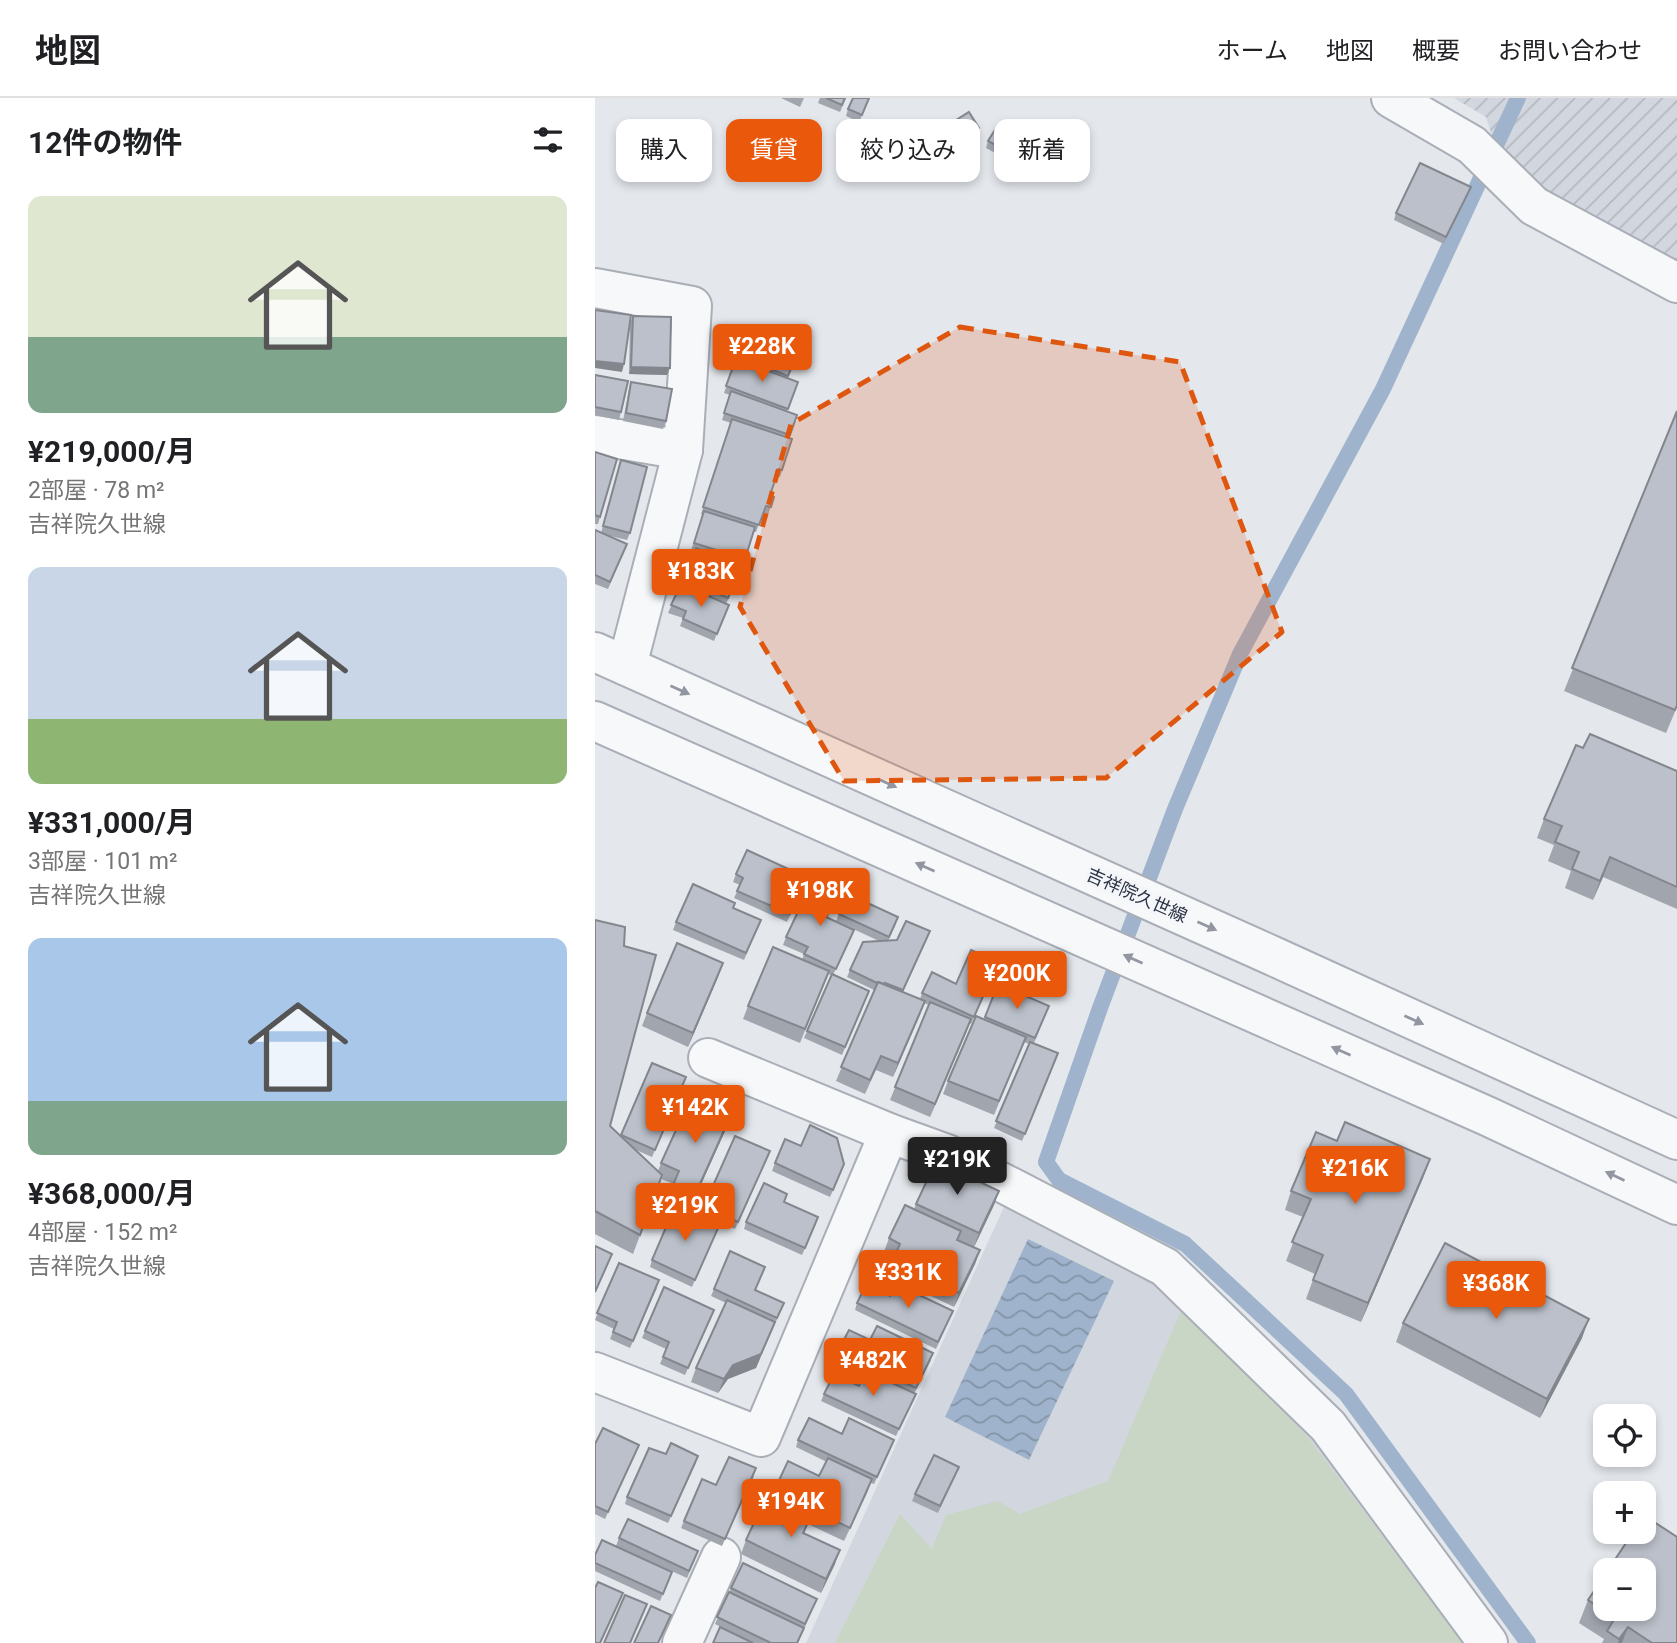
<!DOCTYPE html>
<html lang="ja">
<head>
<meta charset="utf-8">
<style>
	body { margin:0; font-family:Roboto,"Noto Sans JP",sans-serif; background:#f6f6f6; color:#202124; height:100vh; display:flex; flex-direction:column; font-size:26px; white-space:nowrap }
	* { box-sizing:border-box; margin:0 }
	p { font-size:23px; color:#757577 }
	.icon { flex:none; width:38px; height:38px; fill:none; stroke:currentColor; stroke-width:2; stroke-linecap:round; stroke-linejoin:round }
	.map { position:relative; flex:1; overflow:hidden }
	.drawer { display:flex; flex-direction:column; background:#fff; width:595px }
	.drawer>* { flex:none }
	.top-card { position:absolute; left:21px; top:21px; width:665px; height:63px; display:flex; gap:14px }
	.buttons { position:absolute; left:998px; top:1306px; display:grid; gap:14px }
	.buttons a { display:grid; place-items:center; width:63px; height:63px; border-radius:14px; background:#fff; box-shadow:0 4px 10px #0003; font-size:35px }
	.price { position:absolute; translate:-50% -60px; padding:0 16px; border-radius:7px; background:#ea580c; color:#fff; font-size:23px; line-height:46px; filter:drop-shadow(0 2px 4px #0008) }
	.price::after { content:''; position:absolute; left:50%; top:42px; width:21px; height:16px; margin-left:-10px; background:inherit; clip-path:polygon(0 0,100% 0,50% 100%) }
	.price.current { background:#222; color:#fff }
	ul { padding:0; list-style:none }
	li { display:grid; align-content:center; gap:14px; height:371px; padding:0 28px }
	li span { display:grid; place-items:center; height:217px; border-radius:14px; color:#555 }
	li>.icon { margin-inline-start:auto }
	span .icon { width:126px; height:126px; fill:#fffc; stroke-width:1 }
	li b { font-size:30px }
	h2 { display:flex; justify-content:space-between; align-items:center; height:84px; padding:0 28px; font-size:30px }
	.pill { padding:0 24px; border-radius:14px; background:#fff; box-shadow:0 4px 10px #0003; font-size:24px; line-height:63px }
	.pill.current { background:#ea580c; color:#fff }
	header { display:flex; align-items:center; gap:42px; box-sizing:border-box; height:98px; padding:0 35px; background:#fff; border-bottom:2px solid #e0e0e0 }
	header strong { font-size:33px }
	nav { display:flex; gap:38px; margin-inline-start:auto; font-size:24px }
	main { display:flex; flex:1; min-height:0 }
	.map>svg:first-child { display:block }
</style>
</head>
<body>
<header>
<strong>地図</strong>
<nav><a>ホーム</a><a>地図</a><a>概要</a><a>お問い合わせ</a></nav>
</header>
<main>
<section class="drawer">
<h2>12件の物件<svg class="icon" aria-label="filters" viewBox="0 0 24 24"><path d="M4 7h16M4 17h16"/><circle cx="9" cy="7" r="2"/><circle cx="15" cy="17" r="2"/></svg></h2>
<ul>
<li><span style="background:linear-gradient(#dfe7d0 65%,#7fa58c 0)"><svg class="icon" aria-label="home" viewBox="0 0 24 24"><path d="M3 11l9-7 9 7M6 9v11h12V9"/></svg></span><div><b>¥219,000/月</b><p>2部屋 · 78 m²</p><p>吉祥院久世線</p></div></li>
<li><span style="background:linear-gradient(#c9d6e8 70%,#8fb573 0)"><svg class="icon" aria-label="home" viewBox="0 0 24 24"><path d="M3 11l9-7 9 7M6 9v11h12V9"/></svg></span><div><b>¥331,000/月</b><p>3部屋 · 101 m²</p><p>吉祥院久世線</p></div></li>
<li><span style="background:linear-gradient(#a9c7e8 75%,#7fa58c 0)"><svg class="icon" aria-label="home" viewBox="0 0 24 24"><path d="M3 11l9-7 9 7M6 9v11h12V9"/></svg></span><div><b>¥368,000/月</b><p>4部屋 · 152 m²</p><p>吉祥院久世線</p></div></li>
</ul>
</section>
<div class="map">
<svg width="1082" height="1545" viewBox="0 0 1082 1545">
	<defs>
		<pattern id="industrial-furrows" width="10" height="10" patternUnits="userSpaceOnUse" patternTransform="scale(1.75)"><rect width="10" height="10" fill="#d2d6de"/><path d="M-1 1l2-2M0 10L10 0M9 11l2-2" fill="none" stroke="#b4b8c0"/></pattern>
		<pattern id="water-waves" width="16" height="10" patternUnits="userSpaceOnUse" patternTransform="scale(1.75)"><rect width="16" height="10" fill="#9fb4cc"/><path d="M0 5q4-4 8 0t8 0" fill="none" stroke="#8293a7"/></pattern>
	</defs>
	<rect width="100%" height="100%" fill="#e4e7ec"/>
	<path fill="#d2d6de" d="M413 1100 563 1175 717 1325 880 1545H211Z"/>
	<path fill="url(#industrial-furrows)" d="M859 0H1082V171L933 83 902 54 891 19Z"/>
	<path fill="#c9d6c5" d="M587 1210 711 1337 868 1545H240L305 1416 337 1451 351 1417 403 1403 425 1416 513 1383Z"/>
	<path fill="url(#water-waves)" d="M433 1141 519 1183 434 1362 350 1319Z"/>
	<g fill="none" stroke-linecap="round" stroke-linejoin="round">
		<path stroke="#9fb4cc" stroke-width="16" d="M923 0 788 291 645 556 580 711 505 910 451 1064 464 1082 590 1146 751 1296 933 1545"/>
		<g stroke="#a9aeb7" stroke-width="42">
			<g id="minor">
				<path d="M796 0 877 47 939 108 1082 185"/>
				<path d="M0 190 97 208 88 352 32 568"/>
				<path d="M0 337 88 352"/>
				<path d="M0 554 678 858 1082 1042"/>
				<path d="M0 623 892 1018 1082 1107"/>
				<path d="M113 960 294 1035 352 1056 570 1169 733 1328 893 1545"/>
				<path d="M0 1274 166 1339 294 1035"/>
				<path d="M87 1545 126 1459"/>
			</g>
		</g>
		<use href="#minor" stroke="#f7f8fa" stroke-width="38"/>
	</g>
	<g fill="#a1a5ae">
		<path d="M186 0H209L205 9Z"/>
		<path d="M225 0H251L245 14 223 5Z"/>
		<path d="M275 0 264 24 251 18 253 11Z"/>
		<path d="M382 37 339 65 328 48 331 41Z"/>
		<path d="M393 43 448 53 445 60 437 75 391 50Z"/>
		<path d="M876 89 849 146 799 122 801 115Z"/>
		<path d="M38 218 72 277 34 276 35 225Z"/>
		<path d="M151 230 204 251 192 280 203 284 192 313 202 317 193 340 197 341 185 379 181 378 175 397 179 399 173 417 168 415 161 434H159L148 469 131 506 134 507 119 543 85 528 88 520 73 515 85 487 87 480 100 454 96 452 108 417 106 416 136 325 127 322 135 297 129 295 140 265 138 264Z"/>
		<path d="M0 277 26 314 24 322 0 317Z"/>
		<path d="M36 284 71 323 68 331 28 323 34 291Z"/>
		<path d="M1082 313V609L1071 635 969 593Z"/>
		<path d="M0 354 5 419 3 426H0Z"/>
		<path d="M26 362 35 435 32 442 11 437 32 446 13 491 0 486V432L6 435Z"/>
		<path d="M988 650 1082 673V811L1008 779 998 802 970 790 976 773 953 763 959 747 942 740 949 721Z"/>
		<path d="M141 776 209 787 192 824 139 800 145 787 138 784Z"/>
		<path d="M240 803 232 820 256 840 238 877 274 893 247 957 209 940 236 877 233 876 205 945 148 921 153 908 207 862 209 856 188 847 191 839Z"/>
		<path d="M138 810 166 822 149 862 78 832 81 824Z"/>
		<path d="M244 816 301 826 293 843 332 840 308 894 325 901 327 895 361 886 400 871 376 926 374 925 335 1019 295 1002 334 907 329 905 298 979 281 972 270 996 241 983 279 892 252 879 255 872 284 843 241 823Z"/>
		<path d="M0 822 15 1028 25 1038 88 987 57 1059 41 1052 63 1073 66 1065 130 1033 95 1111 73 1101 79 1086 66 1081 38 1156 0 1136Z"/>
		<path d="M123 879 93 949 47 928 52 915Z"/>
		<path d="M403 886 454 908 439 945 463 955 427 1043 399 1030 434 946 429 944 399 1017 348 996 353 983 389 921Z"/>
		<path d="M172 1061 140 1131 106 1115 109 1108Z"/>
		<path d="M180 1065 246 1074 235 1099 177 1073Z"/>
		<path d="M828 1080 766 1224 711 1201 720 1176 691 1163 708 1119 690 1112 696 1093Z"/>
		<path d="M404 1093 399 1107 379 1149 385 1152 380 1166 359 1209 292 1177 299 1159 289 1154 294 1140 319 1111 321 1106Z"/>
		<path d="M190 1104 221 1126 207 1157 149 1131 151 1124Z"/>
		<path d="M124 1128 97 1189 55 1169 57 1162Z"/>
		<path d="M24 1165 62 1190 35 1250 15 1241 19 1231 0 1222Z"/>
		<path d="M170 1169 160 1192 189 1205 161 1270 133 1281 123 1295 96 1284 101 1270 131 1205 116 1198 119 1191Z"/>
		<path d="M295 1198 358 1213 341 1251 260 1212 262 1205Z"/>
		<path d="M116 1219 90 1277 65 1266 71 1251 47 1240 50 1233Z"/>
		<path d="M808 1225 987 1240 945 1320 801 1244Z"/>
		<path d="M275 1242 336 1262 319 1296 318 1303 301 1338 226 1303 229 1296 264 1288 271 1275 240 1260 243 1253Z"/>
		<path d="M247 1336 296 1350 279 1386 276 1385 249 1443 213 1426 209 1436 240 1466 226 1495 146 1456 151 1442 176 1402 179 1393 224 1378 232 1364 201 1349 203 1342Z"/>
		<path d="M0 1346 44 1347 10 1421 0 1416Z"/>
		<path d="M71 1356 101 1365 73 1425 30 1406 32 1399Z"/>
		<path d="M361 1376 343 1415 317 1403 320 1396Z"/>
		<path d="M159 1378 127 1448 86 1430 89 1423 121 1387Z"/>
		<path d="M24 1440 103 1453 92 1480 21 1448Z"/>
		<path d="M0 1457 77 1474 65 1503 0 1473Z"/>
		<path d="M136 1490 222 1501 203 1545H158L120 1526Z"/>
		<path d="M993 1502 1082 1545H1007L1009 1541 984 1525Z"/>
	</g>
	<g fill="#83868d">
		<path d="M384 30 382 37 339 65 341 57Z"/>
		<path d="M0 263 29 266 27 274 0 270Z"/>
		<path d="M36 269 75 270 72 277 34 276Z"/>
		<path d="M1015 759 1008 779 998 802 1005 783Z"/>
		<path d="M128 865 123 879 93 949 98 935Z"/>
		<path d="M330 903 325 917 298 979 303 965Z"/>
		<path d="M376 921 371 935 335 1019 340 1006Z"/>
		<path d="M135 1019 130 1033 95 1111 100 1097Z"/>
		<path d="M835 1061 828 1080 766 1224 773 1205Z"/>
		<path d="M404 1093 399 1107 379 1149 384 1135Z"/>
		<path d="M385 1152 380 1166 359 1209 364 1195Z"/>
		<path d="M994 1221 987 1240 945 1320 952 1301Z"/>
		<path d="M180 1224 161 1270 133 1281 123 1295 129 1281 138 1267Z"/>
		<path d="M277 1381 272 1395 249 1443 255 1430Z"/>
		<path d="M245 1452 240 1466 226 1495 231 1481Z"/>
		<path d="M1033 1529 1027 1545H1023L1024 1541Z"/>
	</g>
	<g fill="#bbc0ca" stroke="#83868d" stroke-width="2">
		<path d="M231 0H250L247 7Z"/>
		<path d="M258 0H274L267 17 253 11Z"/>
		<path d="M374 14 384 30 341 57 331 41Z"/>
		<path d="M403 27 448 53 439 68 393 43Z"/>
		<path d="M825 65 876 89 851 139 801 115Z"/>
		<path d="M0 212 36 217 29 266 0 263Z"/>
		<path d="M38 218 76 219 75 270 36 269Z"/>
		<path d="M151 230 204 251 193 278 140 257Z"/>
		<path d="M141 261 203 284 193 311 131 288Z"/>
		<path d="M0 277 33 283 26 314 0 309Z"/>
		<path d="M36 284 77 291 71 323 31 315Z"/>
		<path d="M136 293 202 317 195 337 129 315Z"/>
		<path d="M1082 313V607L1080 612 977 570Z"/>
		<path d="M137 321 197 341 187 372 184 371 175 397 179 399 176 409 171 408 164 427 108 409Z"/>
		<path d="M0 354 22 361 5 419 0 417Z"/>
		<path d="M26 362 52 369 35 435 8 428Z"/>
		<path d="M109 413 160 429 150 461 99 445Z"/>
		<path d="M0 432 32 446 15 484 0 477Z"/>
		<path d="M101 450 129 463 132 459 148 465 133 500 87 480Z"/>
		<path d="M86 486 134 507 122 536 88 521 91 513 76 507Z"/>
		<path d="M995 636 1082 673V789L1015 759 1005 783 977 771 984 754 960 744 967 728 949 721 981 647 988 650Z"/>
		<path d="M152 752 211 779 195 816 142 793 148 780 141 776Z"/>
		<path d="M217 784 242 796 231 819 259 832 241 871 209 856 213 849 191 839Z"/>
		<path d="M98 786 140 805 138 810 166 822 151 855 81 824Z"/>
		<path d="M253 796 303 819 294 839 244 816Z"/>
		<path d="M0 822 30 829 29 848 61 857 15 1028 67 1077 45 1137 0 1113Z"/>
		<path d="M311 823 335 833 308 892 290 885 289 886 283 884 282 885 255 872 268 844 302 842Z"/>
		<path d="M82 845 128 865 98 935 52 915Z"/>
		<path d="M178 849 234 873 210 931 153 908Z"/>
		<path d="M376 852 403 864 379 919 327 895 337 874 361 886Z"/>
		<path d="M237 876 274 893 250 949 212 933Z"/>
		<path d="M283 884 330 903 303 965 286 958 275 982 246 969Z"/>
		<path d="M403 886 454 908 440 940 390 919Z"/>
		<path d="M335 904 376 921 340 1006 300 989Z"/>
		<path d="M381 918 431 939 404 1003 353 983Z"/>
		<path d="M435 944 463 955 430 1036 401 1023Z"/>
		<path d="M57 965 91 979 60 1052 26 1037Z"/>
		<path d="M95 1001 135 1019 100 1097 78 1087 84 1073 66 1065Z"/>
		<path d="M750 1024 835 1061 773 1205 718 1182 728 1157 697 1144 716 1101 696 1093 721 1034 742 1043Z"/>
		<path d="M215 1027 242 1040 249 1066 238 1092 180 1065 190 1041 206 1048Z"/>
		<path d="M140 1038 175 1053 143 1124 109 1108Z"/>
		<path d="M341 1063 404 1093 384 1135 321 1106Z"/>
		<path d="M169 1085 192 1096 189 1104 223 1119 210 1150 151 1124Z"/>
		<path d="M310 1107 366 1133 362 1142 385 1152 364 1195 297 1163 305 1146 294 1140Z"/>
		<path d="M80 1108 124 1128 100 1182 57 1162Z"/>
		<path d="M850 1145 994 1221 952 1301 808 1225Z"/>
		<path d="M0 1148 17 1156 0 1194Z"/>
		<path d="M135 1153 170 1169 160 1192 189 1205 182 1220 119 1191Z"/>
		<path d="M24 1165 64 1182 38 1243 18 1234 22 1224 2 1215Z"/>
		<path d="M301 1186 358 1213 343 1244 262 1205 271 1187 295 1198Z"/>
		<path d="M69 1189 119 1212 93 1270 68 1259 74 1244 50 1233Z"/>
		<path d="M132 1202 180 1224 166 1256 138 1267 129 1281 101 1270Z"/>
		<path d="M282 1228 338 1255 321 1290 243 1253 254 1232 275 1242Z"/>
		<path d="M271 1273 321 1296 304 1331 229 1296 239 1276 264 1288Z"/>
		<path d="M214 1320 247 1336 254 1320 299 1342 282 1379 203 1342Z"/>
		<path d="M8 1330 44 1347 13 1414 0 1408V1346Z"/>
		<path d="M76 1345 103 1358 76 1418 32 1399 54 1350 71 1356Z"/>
		<path d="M339 1357 364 1369 345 1408 320 1396Z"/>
		<path d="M134 1359 161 1370 130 1441 89 1423 107 1381 121 1387Z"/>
		<path d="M233 1360 277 1381 255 1430 179 1393 193 1363 224 1378Z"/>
		<path d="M171 1399 215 1420 208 1435 245 1452 231 1481 151 1442Z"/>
		<path d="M1050 1418 1082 1439V1545H1057L1033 1529 1024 1541 1012 1533 1020 1520 993 1502 1010 1477V1510H1048V1472H1013L1039 1433H1048V1420Z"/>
		<path d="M33 1421 103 1453 94 1473 24 1440Z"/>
		<path d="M7 1442 77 1474 68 1496 0 1465V1457Z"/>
		<path d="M148 1465 222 1501 210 1526 136 1490Z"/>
		<path d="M3 1484 28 1495 5 1545H0V1490Z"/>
		<path d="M134 1494 209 1530 202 1545H176L122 1519Z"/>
		<path d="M30 1497 52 1506 35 1545H9Z"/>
		<path d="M56 1508 76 1517 63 1545H39Z"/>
		<path d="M125 1529 158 1545H118Z"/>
	</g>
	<defs><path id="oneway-solid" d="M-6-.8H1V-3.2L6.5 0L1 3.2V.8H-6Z" transform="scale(1.75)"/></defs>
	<g fill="#9196a0">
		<use href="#oneway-solid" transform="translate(85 592) rotate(24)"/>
		<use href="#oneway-solid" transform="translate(292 685) rotate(24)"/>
		<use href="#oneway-solid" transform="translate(330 769) rotate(-156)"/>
		<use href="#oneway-solid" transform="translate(612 828) rotate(24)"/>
		<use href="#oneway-solid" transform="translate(538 861) rotate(-156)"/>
		<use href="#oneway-solid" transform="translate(819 922) rotate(24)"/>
		<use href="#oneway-solid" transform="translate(746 953) rotate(-156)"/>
		<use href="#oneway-solid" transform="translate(1020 1078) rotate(-155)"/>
	</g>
	<path fill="#df570f" fill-opacity="0.2" stroke="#df570f" stroke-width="5" stroke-dasharray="14 9" stroke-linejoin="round" d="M365 229 585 264 687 534 511 680 249 683 145 509 196 326Z"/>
	<g text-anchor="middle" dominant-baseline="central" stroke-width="7" stroke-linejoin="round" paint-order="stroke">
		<g font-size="18" fill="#2b3445" stroke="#f4f6f9">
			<text transform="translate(542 797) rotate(24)">吉祥院久世線</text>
		</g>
	</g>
</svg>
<div class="buttons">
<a><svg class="icon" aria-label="locate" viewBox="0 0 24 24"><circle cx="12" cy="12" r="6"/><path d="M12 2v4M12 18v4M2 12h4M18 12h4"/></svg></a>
<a>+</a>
<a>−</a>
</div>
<b class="price" style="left:167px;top:286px">¥228K</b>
<b class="price" style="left:106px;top:511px">¥183K</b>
<b class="price" style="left:225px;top:830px">¥198K</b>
<b class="price" style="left:422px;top:913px">¥200K</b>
<b class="price" style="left:100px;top:1047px">¥142K</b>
<b class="price current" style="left:362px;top:1099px">¥219K</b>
<b class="price" style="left:760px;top:1108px">¥216K</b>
<b class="price" style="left:90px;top:1145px">¥219K</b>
<b class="price" style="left:313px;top:1212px">¥331K</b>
<b class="price" style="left:901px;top:1223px">¥368K</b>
<b class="price" style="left:278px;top:1300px">¥482K</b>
<b class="price" style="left:196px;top:1441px">¥194K</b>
<div class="top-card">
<a class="pill">購入</a>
<a class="pill current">賃貸</a>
<a class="pill">絞り込み</a>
<a class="pill">新着</a>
</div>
</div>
</main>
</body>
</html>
